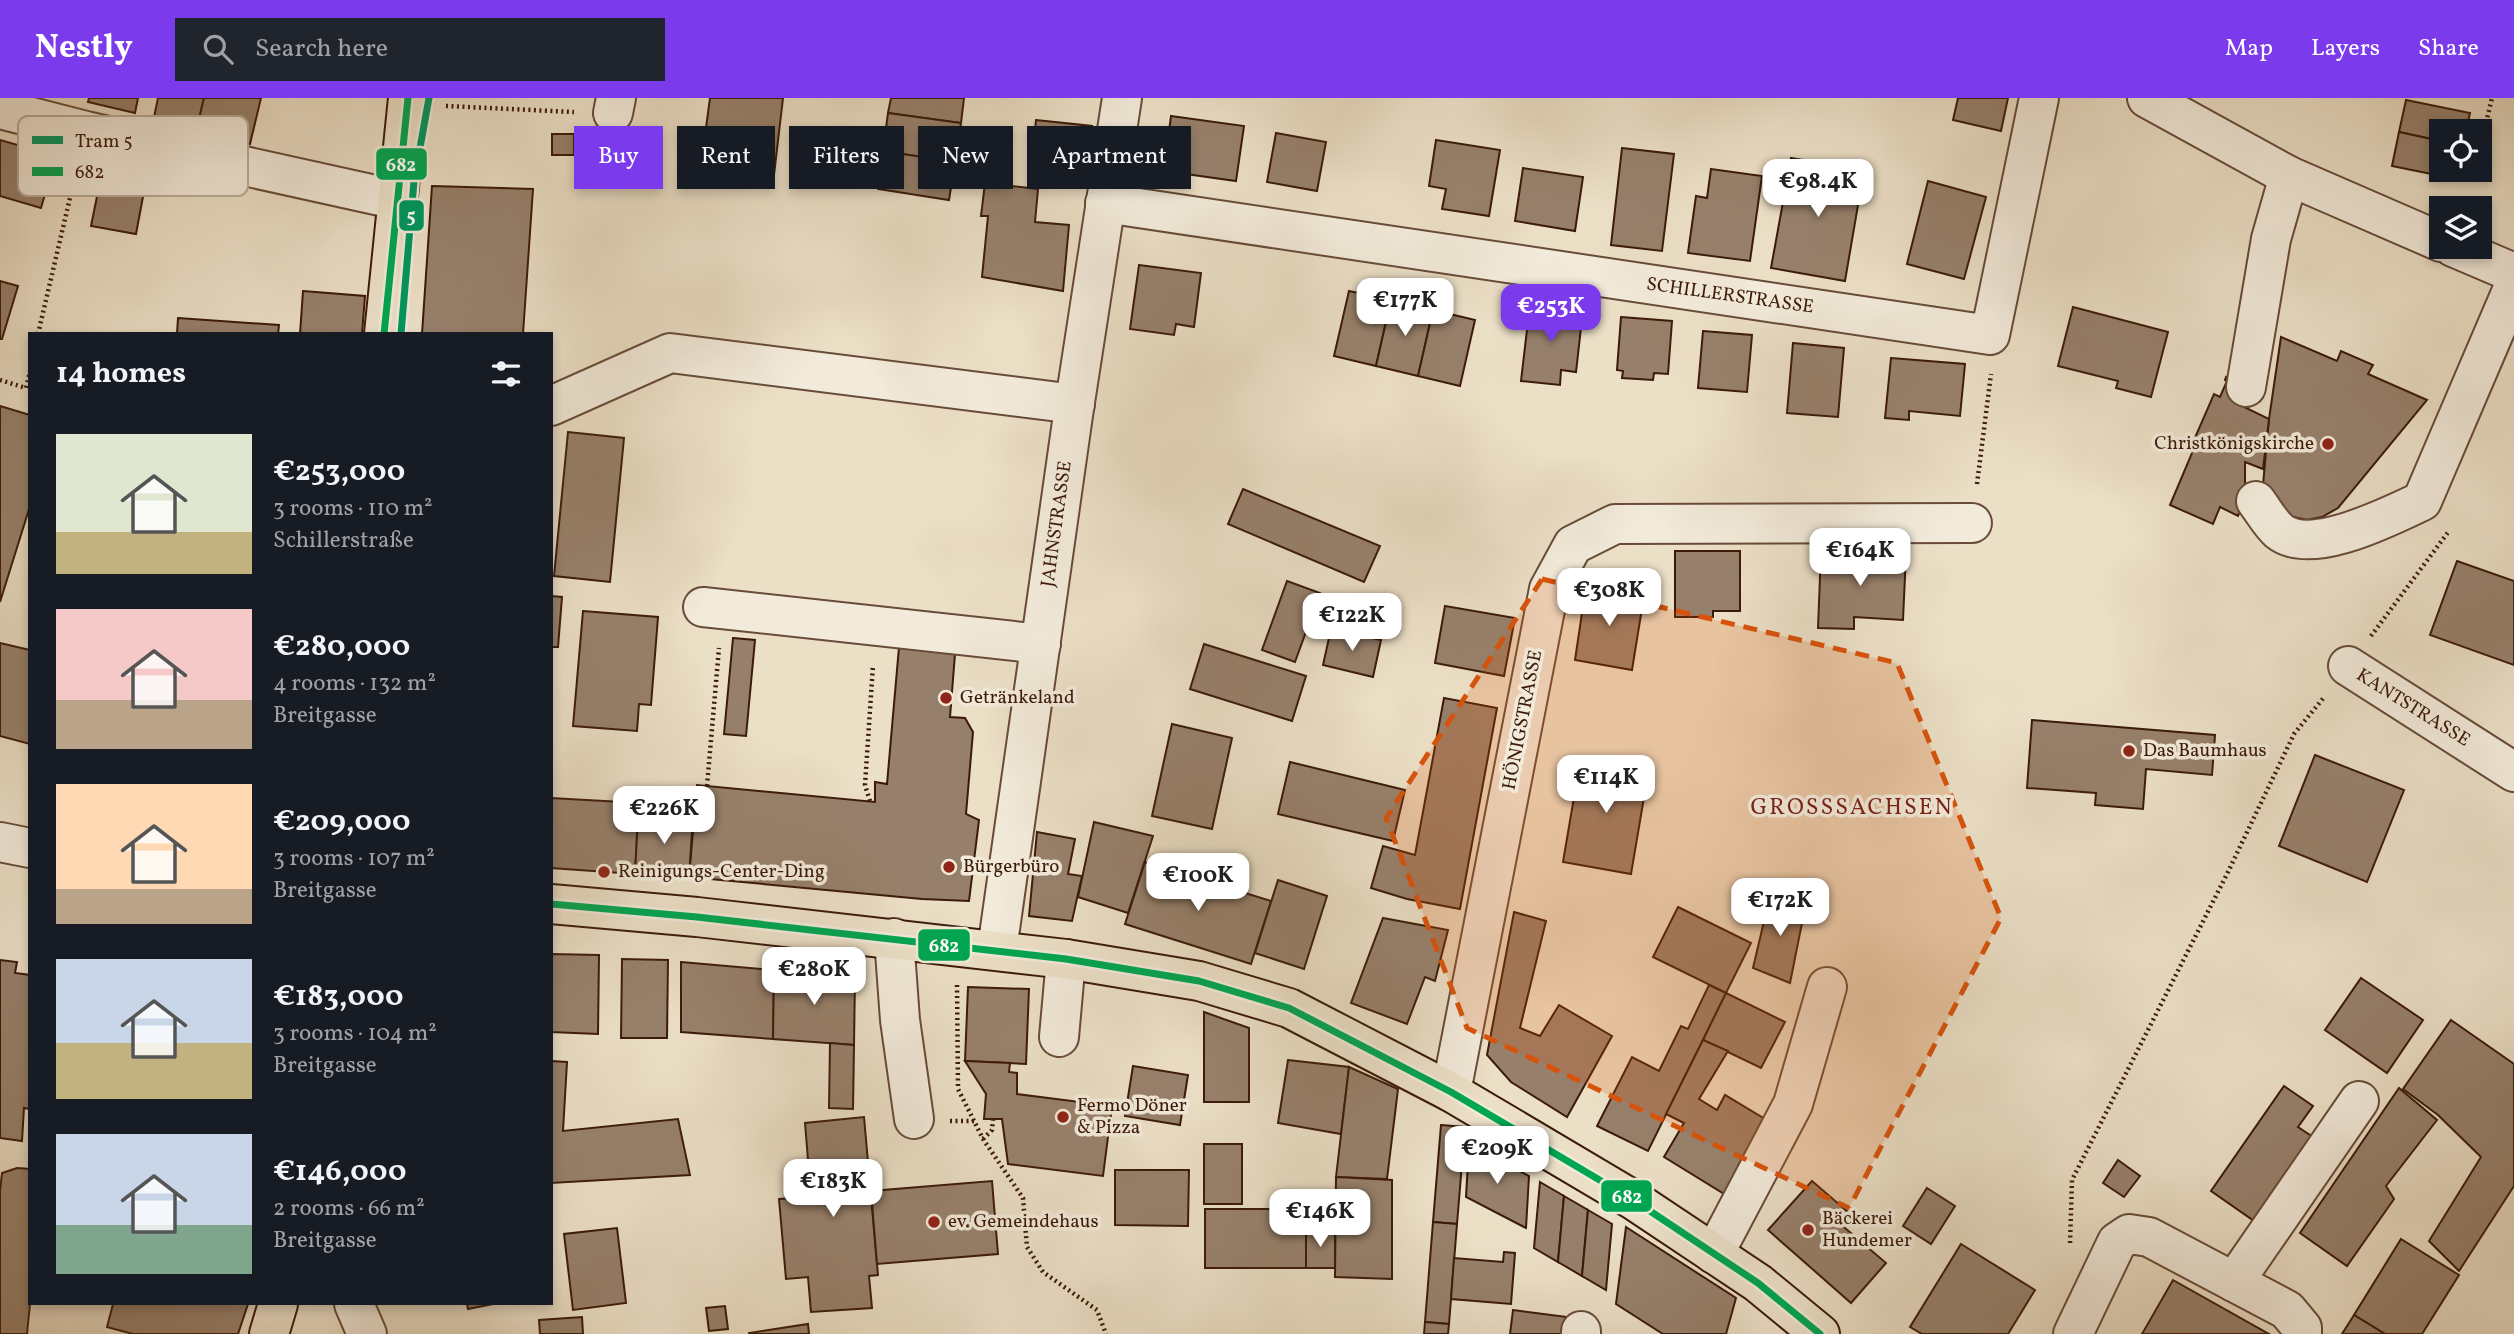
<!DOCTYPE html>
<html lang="en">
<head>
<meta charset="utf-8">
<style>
	body { margin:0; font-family:Vollkorn,serif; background:#20242c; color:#f1f3f6; height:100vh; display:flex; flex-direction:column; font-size:26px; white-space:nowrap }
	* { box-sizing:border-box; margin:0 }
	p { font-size:23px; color:#9ea1a6 }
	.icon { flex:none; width:38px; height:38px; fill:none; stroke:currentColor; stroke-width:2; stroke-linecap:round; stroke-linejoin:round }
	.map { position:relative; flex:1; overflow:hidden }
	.sheet { position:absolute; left:28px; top:234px; width:525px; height:973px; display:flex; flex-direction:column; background:#171b24; border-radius:0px; box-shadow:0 4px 10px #0003 }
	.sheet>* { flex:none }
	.banner { position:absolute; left:574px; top:28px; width:665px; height:63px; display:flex; gap:14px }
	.fabs { position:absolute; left:2429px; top:21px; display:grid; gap:14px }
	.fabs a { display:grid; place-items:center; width:63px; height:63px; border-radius:0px; background:#171b24; box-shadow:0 4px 10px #0003; font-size:35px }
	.price { position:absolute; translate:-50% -60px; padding:0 16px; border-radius:14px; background:#fff; color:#222; font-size:23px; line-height:46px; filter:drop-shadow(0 2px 4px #0008) }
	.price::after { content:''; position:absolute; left:50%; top:42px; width:21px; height:16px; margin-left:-10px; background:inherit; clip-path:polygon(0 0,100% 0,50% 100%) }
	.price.active { background:#7c3aed; color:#fff }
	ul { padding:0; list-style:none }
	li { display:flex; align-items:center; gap:21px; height:175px; padding:0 28px }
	li span { display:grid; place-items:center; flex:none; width:196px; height:140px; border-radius:0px; color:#555 }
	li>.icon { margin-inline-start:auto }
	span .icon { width:84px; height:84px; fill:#fffc; stroke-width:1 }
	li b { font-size:30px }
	h2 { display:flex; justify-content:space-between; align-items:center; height:84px; padding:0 28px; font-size:30px }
	.tag { padding:0 24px; border-radius:0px; background:#171b24; box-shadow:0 4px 10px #0003; font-size:24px; line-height:63px }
	.tag.active { background:#7c3aed; color:#fff }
	header { display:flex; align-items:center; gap:42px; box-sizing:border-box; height:98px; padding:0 35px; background:#7c3aed; color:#fff }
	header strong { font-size:33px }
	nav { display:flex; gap:38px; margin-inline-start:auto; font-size:24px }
	.search { width:490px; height:63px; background:#20242c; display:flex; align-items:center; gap:18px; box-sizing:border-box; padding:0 24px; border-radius:0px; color:#9ea1a6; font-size:26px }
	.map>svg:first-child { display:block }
</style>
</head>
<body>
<header>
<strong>Nestly</strong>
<div class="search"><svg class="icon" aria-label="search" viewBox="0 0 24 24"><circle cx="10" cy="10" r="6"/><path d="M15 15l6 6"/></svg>Search here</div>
<nav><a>Map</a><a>Layers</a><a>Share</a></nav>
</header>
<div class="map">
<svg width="2514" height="1236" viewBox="0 0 2514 1236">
	<rect width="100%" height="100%" fill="#ebdfc6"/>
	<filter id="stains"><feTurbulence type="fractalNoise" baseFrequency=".00286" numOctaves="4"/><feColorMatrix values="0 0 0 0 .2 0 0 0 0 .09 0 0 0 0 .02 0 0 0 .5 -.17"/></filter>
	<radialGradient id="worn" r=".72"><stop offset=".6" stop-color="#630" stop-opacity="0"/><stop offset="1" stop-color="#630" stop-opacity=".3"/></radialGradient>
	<g fill="#97806b" stroke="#3c1a09" stroke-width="2">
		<path d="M89 0H138L135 15 88 4Z"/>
		<path d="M158 0H204L196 34 153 24Z"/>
		<path d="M204 0H261L250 46 196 34Z"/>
		<path d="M710 0H783L774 77 715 70 703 52Z"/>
		<path d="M891 0H964L961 25 888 15Z"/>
		<path d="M1958 0H2008L2001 33 1953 22Z"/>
		<path d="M2406 2 2470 15 2466 33H2441V43L2399 34Z"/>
		<path d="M888 15 961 25 955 64 883 53Z"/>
		<path d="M1171 18 1244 28 1236 83 1164 73Z"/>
		<path d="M1036 22 1092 28 1087 77 1031 71Z"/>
		<path d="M2399 34 2441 43V72H2458L2456 81 2392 68Z"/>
		<path d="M1276 35 1326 44 1317 93 1267 84Z"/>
		<rect x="552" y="36" width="22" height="21"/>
		<path d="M0 42 56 58 41 110 0 98Z"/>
		<path d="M1436 42 1500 52 1489 118 1442 111 1446 91 1429 88Z"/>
		<path d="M1622 50 1674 56 1662 153 1611 147Z"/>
		<path d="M883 53 955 64 949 102 878 91Z"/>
		<path d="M1791 60 1864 72 1845 183 1771 170Z"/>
		<path d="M104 64 148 72 136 136 91 128Z"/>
		<path d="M1523 70 1583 79 1575 133 1515 123Z"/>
		<path d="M1711 71 1762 78 1750 163 1688 155 1696 98 1707 100Z"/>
		<path d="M1928 83 1986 99 1964 181 1907 166Z"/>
		<path d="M985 85 1038 91 1035 124 1069 127 1063 193 982 179 988 118H981Z"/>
		<path d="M432 88 533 91 523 236H422Z"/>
		<path d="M1139 167 1201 175 1194 229 1176 226 1174 237 1130 231Z"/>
		<path d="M0 183 18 188 2 241H0Z"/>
		<path d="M303 193 365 198 362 236H300Z"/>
		<path d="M1349 193 1391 202 1376 268 1334 258Z"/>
		<path d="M1391 202 1433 212 1418 278 1376 268Z"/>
		<path d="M1530 206 1583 212 1576 274 1561 272 1560 287 1521 283Z"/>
		<path d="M2073 209 2168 234 2151 299 2116 290 2118 283 2058 268Z"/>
		<path d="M1433 212 1475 222 1460 288 1418 278Z"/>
		<path d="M1621 219 1672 223 1668 276 1654 275 1653 282 1622 280 1623 273 1617 272Z"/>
		<path d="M178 220 279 227 278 236H177Z"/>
		<path d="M1703 233 1752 237 1747 294 1698 290Z"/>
		<path d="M2281 239 2337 263 2341 253 2373 267 2368 276 2427 302 2338 410 2322 419 2307 422 2293 419 2267 399 2263 387 2269 321Z"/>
		<path d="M1793 245 1844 250 1838 319 1787 315Z"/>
		<path d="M1891 260 1965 266 1960 318 1909 313V322L1885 320Z"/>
		<path d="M2226 279 2246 289 2242 291 2236 305 2269 321 2263 371 2245 364V386L2251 389 2238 418 2220 409 2213 426 2170 407 2192 355 2199 344 2194 342 2214 296 2220 299 2227 283 2225 282Z"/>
		<path d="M0 308 30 317V408L0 504Z"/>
		<path d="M568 334 624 340 610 484 554 478Z"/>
		<path d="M1243 391 1380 448 1364 484 1228 426Z"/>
		<path d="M1675 453H1740V513H1713V519H1675Z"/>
		<path d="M1821 453 1906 456 1903 522 1854 519V531L1818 530Z"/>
		<path d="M2457 463 2514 483V567L2430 537Z"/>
		<path d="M1287 483 1320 495 1295 564 1262 552Z"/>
		<path d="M1586 488 1644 498 1632 572 1575 562Z"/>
		<path d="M551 498 562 499 558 549H551Z"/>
		<path d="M1445 508 1515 520 1504 578 1435 565Z"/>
		<path d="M583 513 658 519 651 607 639 606 637 633 573 628Z"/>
		<path d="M1331 531 1381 542 1373 579 1323 567Z"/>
		<path d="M733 540 755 542 746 638 724 636Z"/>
		<path d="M0 545 30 552V646L0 638Z"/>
		<path d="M1204 546 1306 578 1292 623 1190 591Z"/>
		<path d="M899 549 955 556 950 619 965 620 973 634 966 716 979 722 969 803 922 801 689 779 697 687 875 704V684L887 686Z"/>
		<path d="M1444 600 1497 610 1460 811 1407 801 1371 790 1383 748 1415 757Z"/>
		<path d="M2032 622 2215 637 2212 677 2146 671 2143 711 2095 707 2096 695 2027 690Z"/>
		<path d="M1172 626 1232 640 1212 731 1152 718Z"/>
		<path d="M2315 657 2404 692 2367 784 2279 748Z"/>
		<path d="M1581 658 1649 670 1631 776 1563 764Z"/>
		<path d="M1290 664 1405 692 1393 743 1278 716Z"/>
		<path d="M551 700 639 705 635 776 551 770Z"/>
		<path d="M638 717 693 720 689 779 635 776Z"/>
		<path d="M1094 724 1153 738 1128 815 1078 799Z"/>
		<path d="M1037 734 1075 741 1068 776 1082 778 1072 823 1029 818Z"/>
		<path d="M1145 764 1271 803 1251 866 1125 826Z"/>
		<path d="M1278 782 1327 798 1304 871 1255 855Z"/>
		<path d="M1770 798 1806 805 1790 885 1753 870Z"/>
		<path d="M1678 809 1751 845 1726 895 1653 859Z"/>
		<path d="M1514 814 1546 823 1520 930 1540 938 1559 907 1612 938 1567 1019 1511 984 1487 957Z"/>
		<path d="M1383 820 1448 832 1435 883 1425 879 1407 926 1351 905Z"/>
		<path d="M551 856 599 857 598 936 551 934Z"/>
		<path d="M622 861 668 862 667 940H621Z"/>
		<path d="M0 862 17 864 15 875 30 877V1011L24 1010 22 1043 0 1040Z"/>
		<path d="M681 864 774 872 773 941 681 934Z"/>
		<path d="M774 872 855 878 854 947 773 941Z"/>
		<path d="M2361 880 2423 922 2387 975 2325 932Z"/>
		<path d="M1709 887 1726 895 1648 1053 1597 1028 1632 959 1659 973 1681 928 1688 931Z"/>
		<path d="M968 889 1029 891 1026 966 965 963Z"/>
		<path d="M1726 895 1785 924 1761 970 1703 942Z"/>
		<path d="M1204 914 1249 930V1004H1204Z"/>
		<path d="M2451 922 2514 966V1088L2459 1173 2429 1143 2481 1059 2438 1017 2403 991Z"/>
		<path d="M1703 942 1728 953 1699 1001 1717 1012 1725 997 1770 1024 1726 1097 1664 1059 1684 1025 1666 1016Z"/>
		<path d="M830 945 854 947 853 1011 829 1010Z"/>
		<path d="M1288 962 1349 969 1341 1036 1278 1025Z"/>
		<path d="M551 963 567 964 563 1033 678 1021 690 1077 551 1085Z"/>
		<path d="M965 963 1010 965 1009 974 1017 975V996L1112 1008 1103 1078 1008 1066 1002 1021H984L986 996Z"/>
		<path d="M1133 968 1188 977 1180 1027 1125 1018Z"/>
		<path d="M1349 969 1398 991 1387 1081 1336 1079Z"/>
		<path d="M2284 988 2313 1008 2298 1029 2316 1041 2257 1125 2211 1093Z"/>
		<path d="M2399 990 2437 1022 2386 1088 2394 1101 2347 1168 2300 1135Z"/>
		<path d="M864 1019 878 1177 869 1178 872 1210 811 1214 808 1179 786 1181 779 1101 811 1099 805 1025Z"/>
		<path d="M1441 1027 1465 1029 1457 1126 1433 1124Z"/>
		<rect x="1204" y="1046" width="38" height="60"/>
		<path d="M1469 1047 1529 1078 1526 1130 1466 1099Z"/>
		<path d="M2118 1062 2140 1078 2124 1099 2103 1085Z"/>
		<path d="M17 1070 30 1071V1206L27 1236H0V1093L2 1075Z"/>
		<path d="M1115 1072H1189L1188 1128 1115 1127Z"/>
		<path d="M1336 1079 1392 1082V1181L1335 1179Z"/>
		<path d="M992 1083 998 1156 877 1166 871 1093Z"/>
		<path d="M1812 1083 1848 1114 1838 1124 1886 1165 1851 1205 1768 1132Z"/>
		<path d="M1540 1084 1564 1098 1558 1164 1534 1150Z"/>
		<path d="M1927 1090 1955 1108 1931 1146 1903 1128Z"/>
		<path d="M1564 1098 1588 1112 1582 1178 1558 1164Z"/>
		<rect x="1205" y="1111" width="101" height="59"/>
		<path d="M1588 1112 1612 1126 1606 1192 1582 1178Z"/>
		<path d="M1433 1124 1457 1126 1449 1226 1425 1224Z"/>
		<path d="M1626 1129 1736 1200 1726 1236H1663L1616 1206Z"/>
		<path d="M617 1130 626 1205 573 1212 564 1136Z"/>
		<rect x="1306" y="1132" width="29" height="38"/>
		<path d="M2401 1141 2459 1177 2422 1236H2385L2354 1217Z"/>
		<path d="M1961 1146 2035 1192 2008 1236H1922L1910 1229Z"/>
		<path d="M1504 1154 1515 1155 1511 1206 1451 1201 1454 1160 1503 1164Z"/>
		<path d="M2173 1182 2269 1236H2142Z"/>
		<path d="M113 1206H248L238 1236H133L107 1229Z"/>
		<path d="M467 1206H493L468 1211Z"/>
		<path d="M725 1208 728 1231 709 1233 706 1210Z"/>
		<path d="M1513 1212 1575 1220 1573 1236H1510Z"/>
		<path d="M2354 1217 2385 1236H2342Z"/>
		<path d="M582 1219 583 1236H540L539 1222Z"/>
		<path d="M1425 1224 1449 1226 1448 1236H1424Z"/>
		<path d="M808 1226 809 1236H749V1235Z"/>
	</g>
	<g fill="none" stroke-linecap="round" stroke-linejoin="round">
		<g stroke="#684b38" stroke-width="42">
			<g id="minor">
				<path d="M2147 0 2289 78 2441 144"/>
				<path d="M0 11 86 33 398 102"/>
				<path d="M613 15 616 0"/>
				<path d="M1105 105 1990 237 2039 0"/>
				<path d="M2453 149 2514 175"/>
				<path d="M2246 289 2271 141 2289 78"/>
				<path d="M551 308 670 255 1075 306"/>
				<path d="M2256 403C2263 412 2270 425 2279 433 2311 459 2390 418 2422 403L2514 188"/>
				<path d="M703 509 1041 546"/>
				<path d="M2348 568 2514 674"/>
				<path d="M0 744 30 750"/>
				<path d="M894 840 900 922 914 1021"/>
				<path d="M997 852 1073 317 1122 0"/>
				<path d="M1059 939 1066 861"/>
				<path d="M1451 994 1549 491 1573 447 1615 426 1972 425"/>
				<path d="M1714 1156 1793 1006 1827 889"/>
				<path d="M2234 1184 2359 1003"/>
				<path d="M354 1206 367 1236"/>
				<path d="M1581 1236V1233"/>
				<path d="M2073 1236 2117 1144 2129 1136 2149 1139 2287 1212 2302 1230V1236"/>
			</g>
		</g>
		<g stroke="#3c1a09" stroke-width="42">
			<g id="major">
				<path d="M384 236 408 0"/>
				<path d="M551 806 697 819 1066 861 1199 883 1289 910 1451 994 1635 1103 1758 1185 1820 1236"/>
				<path d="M269 1236 278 1206"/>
			</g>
		</g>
		<g stroke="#3c1a09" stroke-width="4.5" stroke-dasharray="2 3.5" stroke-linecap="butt">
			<path d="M446 8 574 14"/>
			<path d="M2481 46 2492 0"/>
			<path d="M38 236 77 70"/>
			<path d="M0 282 26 290 30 273"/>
			<path d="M1977 386 1991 276"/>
			<path d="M2371 538 2449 433"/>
			<path d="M707 688 719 550"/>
			<path d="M870 703 865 687 873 567"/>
			<path d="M957 887 958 991 983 1041 1023 1100 1027 1149 1043 1174 1097 1212 1106 1236"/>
			<path d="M950 1023H974"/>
			<path d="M983 1041 992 1032 993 1021"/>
			<path d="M2070 1145 2072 1082 2227 776 2294 636 2325 598"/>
		</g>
		<use href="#minor" stroke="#f2eada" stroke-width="38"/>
		<use href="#major" stroke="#ebdfc6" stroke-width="38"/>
		<g stroke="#f2eada" stroke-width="12">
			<g id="bus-1">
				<path d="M384 236 408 0"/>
				<path d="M551 806 697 819 1066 861 1199 883 1289 910 1451 994 1635 1103 1758 1185 1820 1236"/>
			</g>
		</g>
		<use href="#bus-1" stroke="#00a651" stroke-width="7"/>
		<g stroke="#f2eada" stroke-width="12">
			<path id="tram-1" d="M401 236 414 83 429 0"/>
		</g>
		<use href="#tram-1" stroke="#00975f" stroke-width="7"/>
	</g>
	<path fill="#d7530c" fill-opacity="0.2" stroke="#d7530c" stroke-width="5" stroke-dasharray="14 9" stroke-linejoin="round" d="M1542 481 1897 565 2001 820 1849 1110 1467 930 1386 720Z"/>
	<g fill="#8f2418" stroke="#f2eada" stroke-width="2.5">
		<circle cx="2328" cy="346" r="7"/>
		<circle cx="946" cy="600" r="7"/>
		<circle cx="2129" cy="653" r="7"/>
		<circle cx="949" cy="769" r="7"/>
		<circle cx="604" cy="774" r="7"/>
		<circle cx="1063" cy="1019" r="7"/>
		<circle cx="934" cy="1124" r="7"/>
		<circle cx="1808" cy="1132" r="7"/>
	</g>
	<g text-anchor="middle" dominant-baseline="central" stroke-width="7" stroke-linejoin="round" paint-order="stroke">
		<g font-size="19" fill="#3c1a09" stroke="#f2eada">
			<text transform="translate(1730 198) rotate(8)">SCHILLERSTRASSE</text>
			<text transform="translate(1057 426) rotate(-82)">JAHNSTRASSE</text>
			<text transform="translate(2413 610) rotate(32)">KANTSTRASSE</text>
			<text transform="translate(1523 622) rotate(-79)">HÖNIGSTRASSE</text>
		</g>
		<g font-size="19" fill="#3c1a09" stroke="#f2eada" text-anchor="start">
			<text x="2314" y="346" text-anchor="end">Christkönigskirche</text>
			<text x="960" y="600">Getränkeland</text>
			<text x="2143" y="653">Das Baumhaus</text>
			<text x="963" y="769">Bürgerbüro</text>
			<text x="618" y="774">Reinigungs-Center-Ding</text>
			<text x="1077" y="1008">Fermo Döner<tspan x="1077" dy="22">&amp; Pizza</tspan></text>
			<text x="1822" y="1121">Bäckerei<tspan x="1822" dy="22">Hundemer</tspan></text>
			<text x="948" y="1124">ev. Gemeindehaus</text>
		</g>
		<g font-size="23" letter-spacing="2" fill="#7a1f14" stroke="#f2eada">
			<text x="1852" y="710">GROSSSACHSEN</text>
		</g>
	</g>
	<rect x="18" y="18" width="230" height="80" rx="10" fill="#f2eada" stroke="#bbac9b" stroke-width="2"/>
	<rect x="32" y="38" width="31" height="8" fill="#00975f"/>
	<rect x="32" y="69" width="31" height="9" fill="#00a651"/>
	<g font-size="19" fill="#3c1a09">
		<text x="75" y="49">Tram 5</text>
		<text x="75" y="80">682</text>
	</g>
	<g stroke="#f2eada" stroke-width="2.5">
		<rect x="375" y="49" width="53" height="34" rx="7" fill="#00a651"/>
		<rect x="398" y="101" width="27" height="33" rx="7" fill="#00975f"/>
		<rect x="917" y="830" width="54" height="34" rx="7" fill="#00a651"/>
		<rect x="1600" y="1081" width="53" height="34" rx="7" fill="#00a651"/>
	</g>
	<g font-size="19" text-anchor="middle" font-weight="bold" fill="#fff">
		<text x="401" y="73">682</text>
		<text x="411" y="124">5</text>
		<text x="944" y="854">682</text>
		<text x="1627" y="1105">682</text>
	</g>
	<rect width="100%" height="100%" filter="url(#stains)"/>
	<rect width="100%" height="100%" fill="url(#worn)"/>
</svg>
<div class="fabs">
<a><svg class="icon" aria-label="locate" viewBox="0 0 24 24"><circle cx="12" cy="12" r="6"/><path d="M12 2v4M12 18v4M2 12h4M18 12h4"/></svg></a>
<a><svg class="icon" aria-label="layers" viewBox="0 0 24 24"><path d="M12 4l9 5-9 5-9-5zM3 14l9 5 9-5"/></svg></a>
</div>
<b class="price" style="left:1818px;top:121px">€98.4K</b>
<b class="price" style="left:1405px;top:240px">€177K</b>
<b class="price active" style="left:1551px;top:246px">€253K</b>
<b class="price" style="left:1860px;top:490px">€164K</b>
<b class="price" style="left:1609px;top:530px">€308K</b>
<b class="price" style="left:1352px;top:555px">€122K</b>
<b class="price" style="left:1606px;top:717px">€114K</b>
<b class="price" style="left:664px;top:748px">€226K</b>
<b class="price" style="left:1198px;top:815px">€100K</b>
<b class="price" style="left:1780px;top:840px">€172K</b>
<b class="price" style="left:814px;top:909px">€280K</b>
<b class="price" style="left:1497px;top:1088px">€209K</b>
<b class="price" style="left:833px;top:1121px">€183K</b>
<b class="price" style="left:1320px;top:1151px">€146K</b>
<div class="banner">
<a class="tag active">Buy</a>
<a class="tag">Rent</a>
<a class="tag">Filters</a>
<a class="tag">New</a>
<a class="tag">Apartment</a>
</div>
<section class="sheet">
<h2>14 homes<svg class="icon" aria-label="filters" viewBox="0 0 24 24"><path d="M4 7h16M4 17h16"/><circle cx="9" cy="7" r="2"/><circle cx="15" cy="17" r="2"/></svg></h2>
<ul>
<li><span style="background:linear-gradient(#dfe7d0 70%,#c2b280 0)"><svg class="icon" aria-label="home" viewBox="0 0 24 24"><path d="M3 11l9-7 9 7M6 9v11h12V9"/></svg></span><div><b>€253,000</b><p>3 rooms · 110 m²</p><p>Schillerstraße</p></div></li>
<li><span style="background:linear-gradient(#f6c9c9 65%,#b9a48a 0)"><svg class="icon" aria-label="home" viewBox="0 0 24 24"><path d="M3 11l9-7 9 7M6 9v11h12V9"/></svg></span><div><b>€280,000</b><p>4 rooms · 132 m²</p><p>Breitgasse</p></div></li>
<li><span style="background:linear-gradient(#ffd9b3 75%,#b9a48a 0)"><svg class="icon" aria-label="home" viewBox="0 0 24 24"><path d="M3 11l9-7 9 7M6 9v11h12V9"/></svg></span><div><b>€209,000</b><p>3 rooms · 107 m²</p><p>Breitgasse</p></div></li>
<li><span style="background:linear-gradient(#c9d6e8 60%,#c2b280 0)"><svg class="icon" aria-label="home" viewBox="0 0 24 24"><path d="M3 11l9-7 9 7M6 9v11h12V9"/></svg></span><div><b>€183,000</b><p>3 rooms · 104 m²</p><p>Breitgasse</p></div></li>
<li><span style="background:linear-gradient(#c9d6e8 65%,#7fa58c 0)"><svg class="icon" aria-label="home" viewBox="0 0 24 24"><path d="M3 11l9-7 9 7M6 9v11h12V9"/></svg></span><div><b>€146,000</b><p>2 rooms · 66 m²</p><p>Breitgasse</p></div></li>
</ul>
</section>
</div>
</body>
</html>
